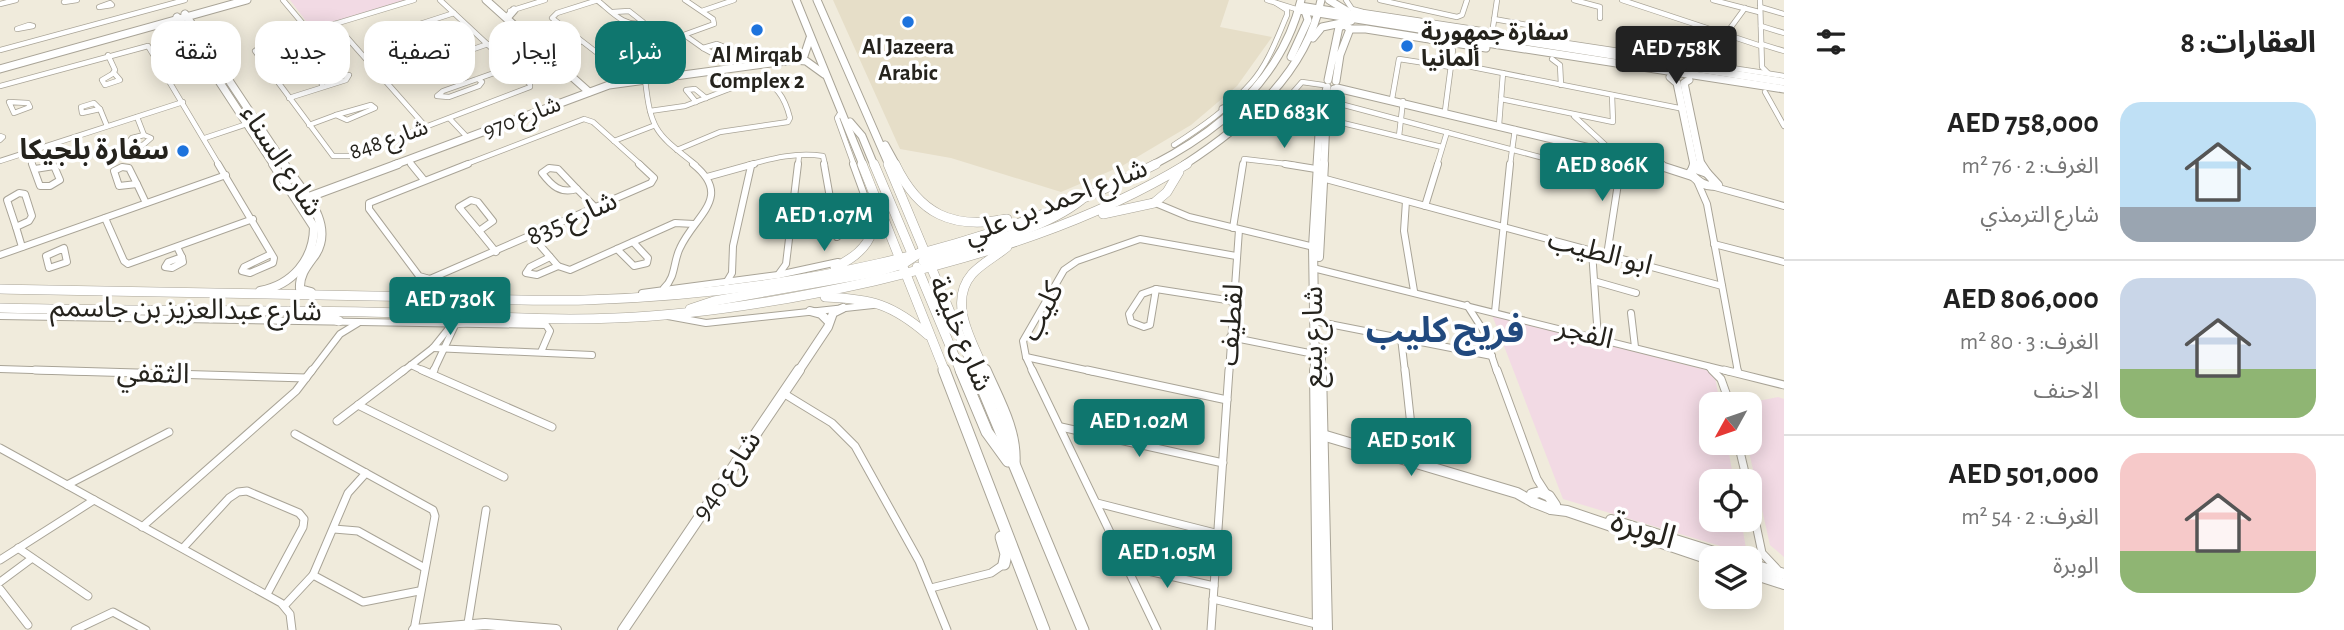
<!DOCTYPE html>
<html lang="ar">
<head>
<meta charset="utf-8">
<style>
	body { margin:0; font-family:"Alegreya Sans","Noto Sans Arabic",sans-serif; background:#f2f2f2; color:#222; direction:rtl; height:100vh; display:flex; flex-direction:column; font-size:26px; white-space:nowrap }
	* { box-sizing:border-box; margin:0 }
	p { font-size:23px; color:#767676 }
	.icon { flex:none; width:38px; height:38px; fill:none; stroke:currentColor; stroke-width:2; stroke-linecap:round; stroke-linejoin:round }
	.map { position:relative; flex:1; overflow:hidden; direction:ltr }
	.drawer { display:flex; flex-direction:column; background:#fff; width:560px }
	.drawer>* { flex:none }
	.guide { position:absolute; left:21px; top:21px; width:665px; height:63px; direction:rtl; display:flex; gap:14px }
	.needle { width:46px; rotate:230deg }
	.buttons { position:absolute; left:1699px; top:392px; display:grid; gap:14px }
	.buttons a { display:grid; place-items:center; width:63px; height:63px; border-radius:14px; background:#fff; box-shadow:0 4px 18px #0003; font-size:35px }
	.price { position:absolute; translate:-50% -60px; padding:0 16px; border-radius:7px; background:#0f766e; color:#fff; font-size:23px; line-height:46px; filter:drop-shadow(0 2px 4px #0008) }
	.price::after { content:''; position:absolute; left:50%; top:42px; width:21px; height:16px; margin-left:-10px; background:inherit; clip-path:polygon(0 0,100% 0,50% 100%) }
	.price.selected { background:#222; color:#fff }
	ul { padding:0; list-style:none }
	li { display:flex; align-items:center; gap:21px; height:175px; padding:0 28px }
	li+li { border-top:2px solid #e0e0e0 }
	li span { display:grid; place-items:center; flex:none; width:196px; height:140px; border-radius:21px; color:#555 }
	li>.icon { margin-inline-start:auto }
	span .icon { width:84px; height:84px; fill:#fffc; stroke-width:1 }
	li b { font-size:30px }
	h2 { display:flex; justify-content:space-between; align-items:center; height:84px; padding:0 28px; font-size:30px }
	.tag { padding:0 24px; border-radius:21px; background:#fff; box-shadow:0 4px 18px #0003; font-size:24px; line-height:63px }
	.tag.selected { background:#0f766e; color:#fff }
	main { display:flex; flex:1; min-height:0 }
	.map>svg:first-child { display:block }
</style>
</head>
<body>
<main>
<section class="drawer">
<h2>العقارات: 8<svg class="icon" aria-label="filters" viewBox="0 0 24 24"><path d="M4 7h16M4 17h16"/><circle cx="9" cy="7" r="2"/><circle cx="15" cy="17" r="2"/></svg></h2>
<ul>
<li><span style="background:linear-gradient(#bfe0f5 75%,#9aa5b1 0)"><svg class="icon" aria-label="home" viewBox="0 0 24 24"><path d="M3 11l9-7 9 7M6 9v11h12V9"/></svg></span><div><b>AED 758,000</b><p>الغرف: 2 · 76 m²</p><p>شارع الترمذي</p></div></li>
<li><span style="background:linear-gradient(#c9d6e8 65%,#8fb573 0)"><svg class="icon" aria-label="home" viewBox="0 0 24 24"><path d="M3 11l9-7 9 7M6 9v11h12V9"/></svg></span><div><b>AED 806,000</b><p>الغرف: 3 · 80 m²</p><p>الاحنف</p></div></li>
<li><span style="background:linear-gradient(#f6c9c9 70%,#8fb573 0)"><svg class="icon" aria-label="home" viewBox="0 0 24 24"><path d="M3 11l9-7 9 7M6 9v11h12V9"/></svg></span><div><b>AED 501,000</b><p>الغرف: 2 · 54 m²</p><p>الوبرة</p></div></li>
</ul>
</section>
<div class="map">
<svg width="1784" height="630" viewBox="0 0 1784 630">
	<rect width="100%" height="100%" fill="#f0ebdc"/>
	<path fill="#e6dec8" d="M833 0H1229L1220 27 1272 37 1237 86 1191 125 1122 166 1061 192 951 158 900 149Z"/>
	<g fill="#f2dae4">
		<path d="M290 0H406L319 26 309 25Z"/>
		<path d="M1492 315 1714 372 1720 404H1712V443H1727L1734 481H1712V520H1741L1747 554 1563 499Z"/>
		<path d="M1778 397 1784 399V557L1770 545 1747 443H1750V404H1744Z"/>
	</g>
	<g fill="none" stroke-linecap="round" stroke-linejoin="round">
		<g stroke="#a9a497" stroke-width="6">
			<g id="street-far2">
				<path d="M66 0 64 2 77 0"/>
				<path d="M283 0 309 31"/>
				<path d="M414 0 262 46 255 51 333 156H349L530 87V84L440 0"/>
				<path d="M597 0C610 10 625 29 643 22L629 11 613 12"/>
				<path d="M598 0 557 13 552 18 609 62 714 24 713 19 685 0"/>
				<path d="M1267 0 1299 10"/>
				<path d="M1346 0 1352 9 1363 12 1784 76"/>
				<path d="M1380 0 1457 17 1462 15 1467 0"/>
				<path d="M1574 0 1600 7V18"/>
				<path d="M1622 0 1761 46"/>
				<path d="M1713 0 1759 12"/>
				<path d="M1760 0 1762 67 1768 73"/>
				<path d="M110 3 112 5 99 7Z"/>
				<path d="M0 4 16 0"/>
				<path d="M1760 7 1784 14"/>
				<path d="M510 11 545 0"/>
				<path d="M702 11 734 0"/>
				<path d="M1494 19 1539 27"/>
				<path d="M335 24 426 127"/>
				<path d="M421 24 424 28 420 31 388 40 382 39 386 35 454 13"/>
				<path d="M29 25 33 26 17 29Z"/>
				<path d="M1761 26 1784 33"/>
				<path d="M1493 27 1497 0"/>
				<path d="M1726 34 1745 8"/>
				<path d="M686 36 703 48"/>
				<path d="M717 44 727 48 714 54 703 48Z"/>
				<path d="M1761 44 1784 51"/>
				<path d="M0 50 185 0"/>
				<path d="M445 52 456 55 419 67 409 66 425 56Z"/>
				<path d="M546 54 580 42"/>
				<path d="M108 55 115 70 113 73"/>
				<path d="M456 55 488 44"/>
				<path d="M1552 59 1560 65 1561 85"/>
				<path d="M263 63 315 46 324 48 306 56 297 52"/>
				<path d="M1452 63 1684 109"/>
				<path d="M114 73 120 80 105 85 102 80Z"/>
				<path d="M478 79 482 82 479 86 449 97 437 96 443 91 511 67"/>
				<path d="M645 79C651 132 656 133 696 165"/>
				<path d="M0 86 148 46 219 165"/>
				<path d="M1765 92 1784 126"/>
				<path d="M289 98 346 80 349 75 335 76 321 82 323 87"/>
				<path d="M1392 99 1399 59 1451 67"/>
				<path d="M1501 99 1613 122 1612 95"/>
				<path d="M1329 101 1570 165"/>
				<path d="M9 102 28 103 30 107 14 113Z"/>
				<path d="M696 102 686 90 695 89 706 98"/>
				<path d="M94 103 100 109 82 113 81 107Z"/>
				<path d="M371 105 375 108 347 120 336 115Z"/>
				<path d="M100 109 107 126"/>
				<path d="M650 111 685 106 755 79C776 82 785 98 790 118L788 122 720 132 677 150"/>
				<path d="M1445 111 1453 50 1448 42"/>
				<path d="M841 112 837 118 854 165"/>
				<path d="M1255 112 1288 98 1302 82 1323 85"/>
				<path d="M1574 116 1614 153"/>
				<path d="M137 117 144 135"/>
				<path d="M1322 118 1442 147"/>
				<path d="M450 119 468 138"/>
				<path d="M309 125 336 115"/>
				<path d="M1499 125 1503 73"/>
				<path d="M144 135 151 138 143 145 127 144 132 138Z"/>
				<path d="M0 136 3 137 0 140"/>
				<path d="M1399 136 1403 101"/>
				<path d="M205 138 256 121"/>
				<path d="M614 141 653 126"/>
				<path d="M1174 145C1202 127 1229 108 1251 83 1268 64 1277 38 1287 15V10L1276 3"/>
				<path d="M28 152 33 165"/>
				<path d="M408 160 412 165"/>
				<path d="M0 161 183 102"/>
				<path d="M464 165 584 119 593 122 641 165"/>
				<path d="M748 165C773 158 797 152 823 156L825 165"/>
				<path d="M798 165 799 156"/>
				<path d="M1243 165 1244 159 1295 165"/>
				<path d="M1437 165 1447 132"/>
				<path d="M1510 165 1515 129"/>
				<path d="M1620 165 1622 155"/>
			</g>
		</g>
		<g stroke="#a9a497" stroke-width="8">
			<g id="street-far1">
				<path d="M32 164 40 186H50L60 180 54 166 35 169"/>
				<path d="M218 164 274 258 273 263 250 273 242 271 244 267 271 254"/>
				<path d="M411 164 424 180"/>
				<path d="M468 164 369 203V209L419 276 430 279 651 183 654 178 639 164"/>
				<path d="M824 164 837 237"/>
				<path d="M853 164 869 208 872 225"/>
				<path d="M1285 164 1322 170"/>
				<path d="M1563 164 1619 178"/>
				<path d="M122 167 129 168 137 184 119 186 114 171Z"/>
				<path d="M549 168 558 169 577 189C560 194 552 186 542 173Z"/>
				<path d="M707 177 754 164"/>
				<path d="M1322 178 1722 286"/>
				<path d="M1697 181 1707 204 1738 372"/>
				<path d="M137 184 146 203"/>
				<path d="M1715 187 1784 206"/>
				<path d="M577 189 596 208"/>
				<path d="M19 193 25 194 32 216 29 221 16 227 7 200Z"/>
				<path d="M471 200 478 202 493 221 479 231 459 207Z"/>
				<path d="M1406 201 1404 231 1414 291"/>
				<path d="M1153 202 1189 217 1314 247"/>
				<path d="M1425 206 1438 164"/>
				<path d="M834 213 869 208"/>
				<path d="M105 218 124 261 128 264 253 219"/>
				<path d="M16 227 22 247"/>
				<path d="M1233 228 1243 164"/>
				<path d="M479 231 496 252"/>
				<path d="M532 236 558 266 570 270 675 223 694 224"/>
				<path d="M1714 244 1784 262"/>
				<path d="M177 247 182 257"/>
				<path d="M64 248 67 262 49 268 46 256Z"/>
				<path d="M617 249 634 266 647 263 648 258 633 242"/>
				<path d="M1592 251 1598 338"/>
				<path d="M0 255 226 175"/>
				<path d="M1607 255 1621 164"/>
				<path d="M182 257 183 262 172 268 165 267 168 262Z"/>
				<path d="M550 257 530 267 526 273 537 275 558 266"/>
				<path d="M1313 268 1731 372"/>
				<path d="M778 275 786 264 798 164"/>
				<path d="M1594 281 1636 293"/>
				<path d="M726 283 732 273 733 246 751 166"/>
				<path d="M664 288C676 277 673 262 680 248 695 215 734 197 693 164"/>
				<path d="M1156 289 1233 301"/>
				<path d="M1156 289 1150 325 1144 327 1131 322 1129 314 1142 294Z"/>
				<path d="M642 293 778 275 838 262"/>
				<path d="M1467 305 1483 330 1497 372"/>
				<path d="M1495 312 1510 164"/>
				<path d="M1631 313 1635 347"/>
				<path d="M0 316 546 325 550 331 541 352"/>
				<path d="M668 316 706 323 873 305"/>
				<path d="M1314 321 1492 356"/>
				<path d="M1230 337 1319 355"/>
				<path d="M1401 338 1405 372"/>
				<path d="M433 348 592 355"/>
				<path d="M1026 357 1095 372"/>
				<path d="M411 365 426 372"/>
				<path d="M1709 367 1714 372"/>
				<path d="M0 369 94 372"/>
				<path d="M311 372 340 334 358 323"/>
				<path d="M402 372 433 348 453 323"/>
				<path d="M433 372 456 323"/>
				<path d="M1033 372 1026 357 1023 341 1064 270 1077 261 1140 239 1236 256"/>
				<path d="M1229 372 1239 230"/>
			</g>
		</g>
		<g stroke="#a9a497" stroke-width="9">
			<g id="street">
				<path d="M35 370 306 378"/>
				<path d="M422 370 552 427"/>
				<path d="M1032 370 1157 630"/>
				<path d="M1087 370 1227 400"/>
				<path d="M1405 370 1415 463"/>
				<path d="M1497 370 1537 479 1546 493"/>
				<path d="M1712 370 1721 379 1730 404"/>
				<path d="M1724 370 1784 385"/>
				<path d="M1737 370 1738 373"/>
				<path d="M432 374 434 370"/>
				<path d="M783 393 832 423 855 446 919 561 947 630"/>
				<path d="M358 405 504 477"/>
				<path d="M337 421 404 370"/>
				<path d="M1061 427 1223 463"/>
				<path d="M295 434 433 510 435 516 414 630"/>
				<path d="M1738 443 1747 481"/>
				<path d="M0 448 281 603 290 614 292 630"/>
				<path d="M366 473 348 493 313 575 363 602 419 591"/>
				<path d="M67 485 169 432"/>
				<path d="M1750 496 1762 553 1777 569"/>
				<path d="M1097 503 1219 534"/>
				<path d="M142 527 296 391 312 370"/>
				<path d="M334 529 358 531 423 567"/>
				<path d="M18 548 88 596"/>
				<path d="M183 548 229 498 238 492 247 491 299 513 304 519 303 527 267 594"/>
				<path d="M0 560 94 500"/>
				<path d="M1126 566 1214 586"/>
				<path d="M0 582 31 559"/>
				<path d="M931 588 991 573 1004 564"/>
				<path d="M0 589 28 625"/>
				<path d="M1213 599 1320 625"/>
				<path d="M285 605 313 575"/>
				<path d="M468 623 486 510"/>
				<path d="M75 630 113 612 146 630"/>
				<path d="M1211 630 1229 370"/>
			</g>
		</g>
		<g stroke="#a9a497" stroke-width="9">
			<g id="secondary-far2">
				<path d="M486 0 589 92"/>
				<path d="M1300 6 1784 82"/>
				<path d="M185 14 285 165"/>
				<path d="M177 17 274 165"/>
				<path d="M507 18 514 10"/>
				<path d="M1350 29H1366L1486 48"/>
				<path d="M1480 42 1784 89"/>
				<path d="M797 59 804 56 810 38"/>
				<path d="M0 69 247 0"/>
				<path d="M1670 77 1677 83 1694 165"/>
				<path d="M1328 80 1339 27 1345 25 1350 29 1340 55 1336 81"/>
				<path d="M1689 80 1684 83 1701 165"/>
				<path d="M1337 88 1662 165"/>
				<path d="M394 165 609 85 794 60 806 61 824 74"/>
				<path d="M1317 165 1320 118 1327 87"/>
				<path d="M1324 165 1326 119 1334 89"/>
			</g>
		</g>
		<g stroke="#a9a497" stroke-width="10">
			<g id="secondary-far1">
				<path d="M284 164C301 190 336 223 315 255 307 266 299 275 300 289L311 292"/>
				<path d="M1655 164 1692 176"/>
				<path d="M1701 164 1707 173"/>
				<path d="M1693 168 1694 164"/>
				<path d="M1693 168 1707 173 1718 185C1706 188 1698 182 1690 173Z"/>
				<path d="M298 201 398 164"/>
				<path d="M1319 257 1324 164"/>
				<path d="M260 291C292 285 314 260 314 227L273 164"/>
				<path d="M810 311 821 314 829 322"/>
				<path d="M1321 359V372"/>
				<path d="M798 372 828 327 833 313 843 308"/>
				<path d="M1315 372 1313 247 1318 164"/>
			</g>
		</g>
		<g stroke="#a9a497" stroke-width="12">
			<g id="secondary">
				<path d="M1315 370 1318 630"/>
				<path d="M1321 370 1327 630"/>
				<path d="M1319 434 1517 493 1533 502"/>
				<path d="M1540 492 1549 496 1555 505 1551 509 1533 502 1532 494Z"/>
				<path d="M1551 509 1567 511 1712 560"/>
				<path d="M1611 520 1733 558"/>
				<path d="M1750 564 1784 574"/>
				<path d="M1750 573 1784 584"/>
				<path d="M414 630 485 624 556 630"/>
				<path d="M623 630 799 370"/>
			</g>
		</g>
		<g stroke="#a9a497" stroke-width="9">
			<g id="primary-far2">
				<path d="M796 0 863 165"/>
				<path d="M817 0 889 165"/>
				<path d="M1329 0 1347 11"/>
				<path d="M1299 10 1489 40 1521 41"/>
				<path d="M1313 38 1322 27 1351 21"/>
				<path d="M1291 57 1308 20 1304 8"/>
				<path d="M1223 109 1243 101"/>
				<path d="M850 122 862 136 874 165"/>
				<path d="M885 145 896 165"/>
				<path d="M1153 165C1221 130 1282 78 1301 0"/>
				<path d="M1184 165C1244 126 1306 74 1321 0"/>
			</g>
		</g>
		<g stroke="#a9a497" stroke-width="10">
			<g id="primary-far1">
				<path d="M862 164 945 372"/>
				<path d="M874 164 913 256"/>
				<path d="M888 164 975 372"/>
				<path d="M895 164C919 214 952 230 1007 219"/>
				<path d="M1103 214 1154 203 1167 192 1179 172"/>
				<path d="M923 261C973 246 1040 232 1081 200"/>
				<path d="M835 267C864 254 876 236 878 205"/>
				<path d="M917 267 961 372"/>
				<path d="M0 289C124 292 248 294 373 296 444 297 515 302 585 300 781 294 982 254 1156 164"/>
				<path d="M825 297C872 299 892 304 928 335"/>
				<path d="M0 308C122 311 244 310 366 312 449 313 532 322 615 318 703 315 789 300 874 281 984 255 1090 223 1187 164"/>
				<path d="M690 309 714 301 877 272 903 264 921 252"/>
				<path d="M323 315 339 321"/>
				<path d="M456 323 476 320"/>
				<path d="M985 372C973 343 947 303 972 274 981 264 996 256 1007 247"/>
			</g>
		</g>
		<g stroke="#a9a497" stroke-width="13">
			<g id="primary">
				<path d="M944 370 1044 630"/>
				<path d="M961 370 987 432 1008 461"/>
				<path d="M975 370 1083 630"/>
				<path d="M985 370C998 400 1016 430 1014 463"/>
				<path d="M1001 537 1006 554 1004 564"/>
			</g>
		</g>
		<use href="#street-far2" stroke="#fff" stroke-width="4.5"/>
		<use href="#street-far1" stroke="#fff" stroke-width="6"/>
		<use href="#street" stroke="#fff" stroke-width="7"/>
		<use href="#secondary-far2" stroke="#fff" stroke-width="7"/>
		<use href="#secondary-far1" stroke="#fff" stroke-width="8"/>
		<use href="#secondary" stroke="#fff" stroke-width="10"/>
		<use href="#primary-far2" stroke="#fff" stroke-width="7"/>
		<use href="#primary-far1" stroke="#fff" stroke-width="9"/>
		<use href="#primary" stroke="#fff" stroke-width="11"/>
	</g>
	<g fill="#1d73dd" stroke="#fff" stroke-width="2.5">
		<circle cx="908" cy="22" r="7"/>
		<circle cx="757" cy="30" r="7"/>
		<circle cx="1407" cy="46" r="7"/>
		<circle cx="183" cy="151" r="7"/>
	</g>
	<g text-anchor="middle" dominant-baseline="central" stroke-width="7" stroke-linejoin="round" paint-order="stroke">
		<g font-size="23" font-weight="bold" fill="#25231d" stroke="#fff">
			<text x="1421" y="33" text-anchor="start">سفارة جمهورية<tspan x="1421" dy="26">ألمانيا</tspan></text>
			<text x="908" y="47">Al Jazeera<tspan x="908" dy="26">Arabic</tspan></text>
			<text x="757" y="55">Al Mirqab<tspan x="757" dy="26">Complex 2</tspan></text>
		</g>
		<g font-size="23" fill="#25231d" stroke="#fff">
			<text transform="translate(522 118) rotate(-21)">شارع 970</text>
			<text transform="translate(389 140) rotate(-19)">شارع 848</text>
		</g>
		<g font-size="28" font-weight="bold" fill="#25231d" stroke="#fff" text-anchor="end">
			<text x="169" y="151">سفارة بلجيكا</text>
		</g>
		<g font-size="28" fill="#25231d" stroke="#fff">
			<text transform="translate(281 161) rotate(57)">شارع السناء</text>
			<text transform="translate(1056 202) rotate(-21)">شارع احمد بن علي</text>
			<text transform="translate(572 219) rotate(-24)">شارع 835</text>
			<text transform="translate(1600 253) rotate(15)">ابو الطيب</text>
			<text transform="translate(186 310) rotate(1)">شارع عبدالعزيز بن جاسمم</text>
			<text transform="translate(1043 312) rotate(-64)">كليب</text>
			<text transform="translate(1232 325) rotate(-86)">لقطيف</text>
			<text transform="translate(960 334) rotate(67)">شارع خليفة</text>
			<text transform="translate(1585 334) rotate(14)">الفجر</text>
			<text transform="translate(1314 337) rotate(-90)">شارع ينبع</text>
			<text transform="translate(153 374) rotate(2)">الثقفي</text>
			<text transform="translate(727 476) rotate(-56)">شارع 940</text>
		</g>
		<g font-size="33" fill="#25231d" stroke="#fff">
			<text transform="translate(1643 530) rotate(17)">الوبرة</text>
		</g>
		<g font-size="35" font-weight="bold" fill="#21497e" stroke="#fff">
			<text x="1445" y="331">فريج كليب</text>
		</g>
	</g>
</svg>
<div class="buttons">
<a><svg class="needle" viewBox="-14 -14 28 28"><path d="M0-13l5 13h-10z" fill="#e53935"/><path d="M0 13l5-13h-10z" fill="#767676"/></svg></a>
<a><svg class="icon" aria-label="locate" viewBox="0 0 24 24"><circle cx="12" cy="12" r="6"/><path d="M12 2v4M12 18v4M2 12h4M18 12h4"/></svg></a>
<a><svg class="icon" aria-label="layers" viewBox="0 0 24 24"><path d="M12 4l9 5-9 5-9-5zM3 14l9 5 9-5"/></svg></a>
</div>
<b class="price selected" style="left:1676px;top:86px">AED 758K</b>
<b class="price" style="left:1284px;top:150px">AED 683K</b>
<b class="price" style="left:1602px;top:203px">AED 806K</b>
<b class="price" style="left:824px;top:253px">AED 1.07M</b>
<b class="price" style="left:450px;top:337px">AED 730K</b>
<b class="price" style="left:1139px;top:459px">AED 1.02M</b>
<b class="price" style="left:1411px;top:478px">AED 501K</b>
<b class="price" style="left:1167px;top:590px">AED 1.05M</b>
<div class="guide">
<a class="tag selected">شراء</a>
<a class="tag">إيجار</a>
<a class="tag">تصفية</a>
<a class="tag">جديد</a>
<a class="tag">شقة</a>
</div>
</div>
</main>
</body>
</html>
